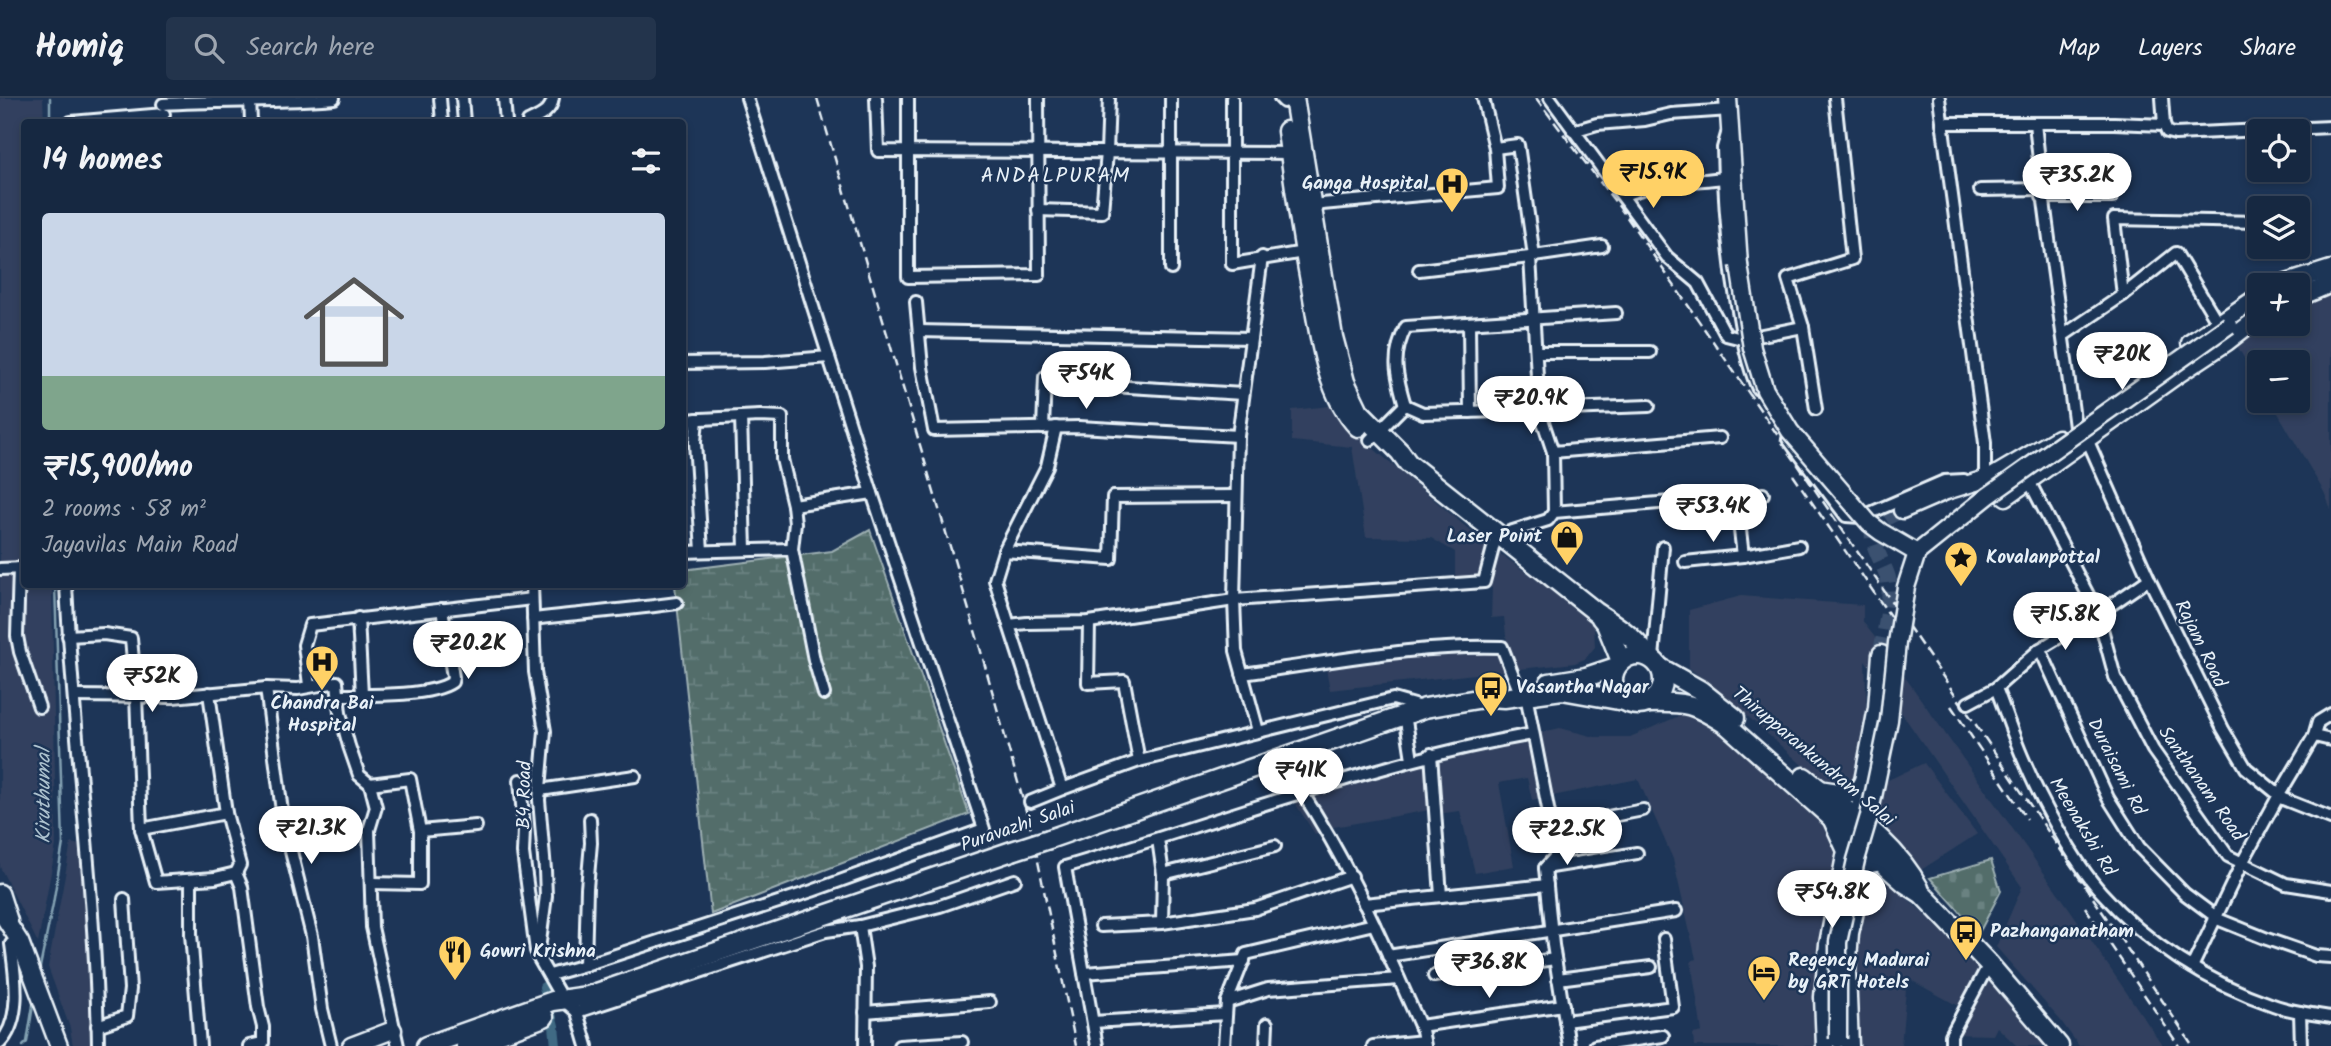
<!DOCTYPE html>
<html lang="en">
<head>
<meta charset="utf-8">
<style>
	body { margin:0; font-family:Kalam,sans-serif; background:#23344c; color:#f1f3f6; height:100vh; display:flex; flex-direction:column; font-size:26px; white-space:nowrap }
	* { box-sizing:border-box; margin:0 }
	p { font-size:23px; color:#9ea6b1 }
	.icon { flex:none; width:38px; height:38px; fill:none; stroke:currentColor; stroke-width:2; stroke-linecap:round; stroke-linejoin:round }
	.map { position:relative; flex:1; overflow:hidden }
	.drawer { position:absolute; left:21px; top:21px; width:665px; height:469px; display:flex; flex-direction:column; background:#162841; border-radius:7px; box-shadow:0 4px 10px #0003,0 0 0 2px #35445a }
	.drawer>* { flex:none }
	.fabs { position:absolute; left:2247px; top:21px; display:grid; gap:14px }
	.fabs a { display:grid; place-items:center; width:63px; height:63px; border-radius:7px; background:#162841; box-shadow:0 4px 10px #0003,0 0 0 2px #35445a; font-size:35px }
	.price { position:absolute; translate:-50% -60px; padding:0 16px; border-radius:24px; background:#fff; color:#222; font-size:23px; line-height:46px; filter:drop-shadow(0 2px 4px #0008) }
	.price::after { content:''; position:absolute; left:50%; top:42px; width:21px; height:16px; margin-left:-10px; background:inherit; clip-path:polygon(0 0,100% 0,50% 100%) }
	.price.selected { background:#ffd166; color:#111 }
	ul { padding:0; list-style:none }
	li { display:grid; align-content:center; gap:14px; height:371px; padding:0 21px }
	li span { display:grid; place-items:center; height:217px; border-radius:7px; color:#555 }
	li>.icon { margin-inline-start:auto }
	span .icon { width:126px; height:126px; fill:#fffc; stroke-width:1 }
	li b { font-size:30px }
	h2 { display:flex; justify-content:space-between; align-items:center; height:84px; padding:0 21px; font-size:30px }
	header { display:flex; align-items:center; gap:42px; box-sizing:border-box; height:98px; padding:0 35px; background:#162841; border-bottom:2px solid #35445a }
	header strong { font-size:33px }
	nav { display:flex; gap:38px; margin-inline-start:auto; font-size:24px }
	.search { width:490px; height:63px; background:#23344c; display:flex; align-items:center; gap:18px; box-sizing:border-box; padding:0 24px; border-radius:7px; color:#9ea6b1; font-size:26px }
	.map>svg:first-child { display:block }
</style>
</head>
<body>
<header>
<strong>Homiq</strong>
<div class="search"><svg class="icon" aria-label="search" viewBox="0 0 24 24"><circle cx="10" cy="10" r="6"/><path d="M15 15l6 6"/></svg>Search here</div>
<nav><a>Map</a><a>Layers</a><a>Share</a></nav>
</header>
<div class="map">
<svg width="2331" height="948" viewBox="0 0 2331 948">
	<defs>
		<pattern id="wetland-marsh" width="20" height="14" patternUnits="userSpaceOnUse" patternTransform="scale(1.75)"><rect width="20" height="14" fill="#526d6b"/><path d="M1 5h8M5 5V1M11 12h8M15 12V8" fill="none" stroke="#6b8281"/></pattern>
		<pattern id="cemetery-stones" width="16" height="16" patternUnits="userSpaceOnUse" patternTransform="scale(1.75)"><rect width="16" height="16" fill="#526d6b"/><path d="M2 7V4a2 2 0 0 1 4 0v3zM10 15v-3a2 2 0 0 1 4 0v3z" fill="#6b8281"/></pattern>
	</defs>
	<rect width="100%" height="100%" fill="#1d3557"/>
	<filter id="ink" filterUnits="userSpaceOnUse"><feTurbulence type="fractalNoise" baseFrequency=".0143" numOctaves="2"/><feDisplacementMap in="SourceGraphic" scale="14" xChannelSelector="R" yChannelSelector="G"/><feConvolveMatrix kernelMatrix="1 2 1 2 8 2 1 2 1" color-interpolation-filters="sRGB"/></filter>
	<g filter="url(#ink)">
		<g fill="#31415e">
			<path d="M0 0H43L44 24H24V486L52 487 56 747 38 845 0 769Z"/>
			<path d="M2331 192V411L2324 394 2271 303H2298V264H2259V284L2235 245 2261 226H2298V208Z"/>
			<path d="M1330 308 1360 339 1485 445 1591 520 1594 527 1595 549 1585 561 1575 565 1330 592 1325 565 1507 547 1504 519 1491 520 1492 490 1455 478V454L1431 440 1366 439 1352 349 1292 343V312Z"/>
			<path d="M1741 498 1863 507V524L1898 569 2071 813 2163 948H2079L2061 923 1996 849 2022 789 1865 562 1867 627 1854 685 1847 694 1828 690 1727 600 1689 570V512Z"/>
			<path d="M1686 615 1707 620 1929 820 2007 899 2047 948H2017L1997 929 1993 937 1947 936 1960 909 1907 880 1901 948H1694L1693 936 1702 934 1691 863 1696 861 1673 761 1638 681 1532 702 1527 680 1499 685 1514 768 1475 775 1460 713 1437 716 1430 712 1328 730 1315 736 1293 702 1376 672 1560 630 1595 639H1630Z"/>
			<path d="M1924 665 1977 736 1921 772 1876 719 1886 683Z"/>
			<path d="M71 745 80 747 93 948H73L70 930 48 869Z"/>
		</g>
		<path fill="url(#wetland-marsh)" stroke="#9dafb2" stroke-width="2" d="M870 432 969 716 711 816 675 487 682 486 683 472 832 453Z"/>
		<path fill="url(#cemetery-stones)" stroke="#9dafb2" stroke-width="2" d="M1991 762 2001 793 1979 835 1930 780Z"/>
		<g fill="none" stroke-linecap="round" stroke-linejoin="round">
			<g stroke="#83a1b2" stroke-width="2.5">
				<path d="M50 24V0"/>
				<path d="M39 874 53 806 63 745 55 486"/>
				<path d="M23 948 27 944 34 901"/>
			</g>
			<path stroke="#3f6b84" stroke-width="10" d="M544 889 554 928 556 948"/>
			<path stroke="#3b516f" stroke-width="16" stroke-dasharray="16 8" stroke-linecap="butt" d="M1881 556C1884 532 1893 505 1888 480 1885 468 1870 444 1873 435 1877 423 1891 417 1902 412"/>
			<g stroke="#e8f1f8" stroke-width="16">
				<g id="street">
					<path d="M250 0 251 24"/>
					<path d="M440 0 442 24"/>
					<path d="M462 0 464 24"/>
					<path d="M504 0 506 24"/>
					<path d="M876 0 878 53 1294 55"/>
					<path d="M908 0V179L1039 177 1038 0"/>
					<path d="M1232 0V166L1310 153"/>
					<path d="M1280 0 1284 4"/>
					<path d="M1483 0 1495 50 1518 47 1534 158"/>
					<path d="M1550 0 1667 159 1698 185 1726 237 1742 241 1803 229"/>
					<path d="M1939 0 1985 345V382H1980"/>
					<path d="M2162 0 2164 27 2167 34 2175 36 2331 29"/>
					<path d="M163 6C220 2 277 5 334 0"/>
					<path d="M71 24 164 16"/>
					<path d="M528 24C540 18 551 14 553 0"/>
					<path d="M1942 25H2114L2164 27"/>
					<path d="M2035 25C2045 127 2062 227 2075 329"/>
					<path d="M1573 33 1597 26 1645 22 1671 16 1730 12"/>
					<path d="M1727 36 1723 50C1724 103 1728 155 1737 207 1742 236 1746 264 1758 291"/>
					<path d="M1980 92 2042 91"/>
					<path d="M1624 97C1656 84 1690 84 1724 80"/>
					<path d="M2042 99H2112"/>
					<path d="M1311 107 1498 90 1495 50"/>
					<path d="M1038 112 1102 114 1107 54 1109 0"/>
					<path d="M2298 124H2299"/>
					<path d="M1534 158 1602 148"/>
					<path d="M1171 171V0"/>
					<path d="M1419 172 1530 159"/>
					<path d="M2123 197 2114 121 2259 124"/>
					<path d="M916 204 922 269 934 332 1079 329 1238 338"/>
					<path d="M1469 226 1470 314"/>
					<path d="M919 233 1251 240"/>
					<path d="M2064 237 2123 197 2176 155 2218 225"/>
					<path d="M1536 254H1650"/>
					<path d="M682 265 765 264 829 259"/>
					<path d="M1096 287 1243 296"/>
					<path d="M1405 307C1396 277 1391 258 1406 229L1616 215"/>
					<path d="M1816 311 1803 229 1788 181 1852 161 1835 0"/>
					<path d="M741 319 745 451"/>
					<path d="M697 321 695 344 702 453"/>
					<path d="M682 322 760 318 782 319V361L793 407 795 425 792 451"/>
					<path d="M1043 330 1045 279"/>
					<path d="M1788 341 1846 418 1861 419 1944 383 1964 382"/>
					<path d="M2087 341 2149 481 2223 631 2246 670 2279 697 2278 699 2331 720"/>
					<path d="M1370 342 1405 307 1423 315 1539 312 1530 159 1534 158"/>
					<path d="M1553 354 1539 312 1649 308"/>
					<path d="M2029 383 2098 516 2115 579 2153 652 2228 758 2286 786 2331 793"/>
					<path d="M1736 398 1743 458 1799 448"/>
					<path d="M793 407 872 395"/>
					<path d="M1554 414 1553 354 1720 340"/>
					<path d="M1500 437 1548 422 1554 414 1763 396"/>
					<path d="M1004 453 1111 461 1113 399 1235 398"/>
					<path d="M682 454 792 451 814 562 824 596"/>
					<path d="M1685 464 1743 458"/>
					<path d="M19 470 17 538 20 554 39 609"/>
					<path d="M0 471 24 470"/>
					<path d="M66 486C73 640 96 794 98 948"/>
					<path d="M532 486 535 574 545 633 539 702 545 772 546 798 538 859 562 901 577 914"/>
					<path d="M358 520 362 597"/>
					<path d="M533 521C581 515 629 512 677 505"/>
					<path d="M1089 524 1088 585 1124 583 1139 663 1393 601 1421 609"/>
					<path d="M1009 527 995 482 1004 453 1047 368 1056 329"/>
					<path d="M68 538 104 536 131 540 136 597 141 731 226 715"/>
					<path d="M2040 551 2108 700 2139 749 2185 796 2220 822 2267 841 2316 858 2331 859"/>
					<path d="M1653 560 1663 449"/>
					<path d="M1242 576C1327 565 1417 546 1502 549L1518 590"/>
					<path d="M309 587 304 547 310 527 532 501"/>
					<path d="M266 590 283 721 312 838 322 911 331 948"/>
					<path d="M1996 590C2006 615 2014 641 2025 665 2041 703 2074 764 2101 794 2147 846 2208 885 2273 907 2292 914 2312 916 2331 919"/>
					<path d="M209 595 226 715 240 767 236 775 242 789 258 909 263 929V945L249 948"/>
					<path d="M339 597C366 597 431 599 452 584L453 579 442 511"/>
					<path d="M1526 597 1557 757 1545 770 1553 847 1569 948"/>
					<path d="M74 598 173 599 266 590 298 591 337 584 340 615 349 648 359 677 370 686 376 709 369 732 372 829 398 948"/>
					<path d="M1968 605 1996 590 2040 551 2098 516 2149 481"/>
					<path d="M1405 616 1412 661"/>
					<path d="M1258 633 1236 553 1234 502 1238 338 1262 159"/>
					<path d="M2314 638 2318 624 2331 616"/>
					<path d="M1431 656 1441 798"/>
					<path d="M1139 663 1062 691 1009 527 1027 525 1089 524 1234 502 1484 484 1497 435"/>
					<path d="M520 682 524 731 523 755 536 853"/>
					<path d="M370 686 410 681 420 733V786L371 785"/>
					<path d="M540 692 635 678"/>
					<path d="M1301 693C1351 768 1385 850 1422 932L1425 948"/>
					<path d="M2279 697 2314 638 2331 642"/>
					<path d="M1030 704 1062 691"/>
					<path d="M1551 730 1643 712"/>
					<path d="M141 731 156 784 215 780 236 775"/>
					<path d="M420 733 476 728"/>
					<path d="M1158 741 1163 776 1162 825"/>
					<path d="M1545 770 1637 755"/>
					<path d="M1163 776 1275 748"/>
					<path d="M191 782V836L200 948"/>
					<path d="M1364 806 1547 787"/>
					<path d="M860 828 940 808 1015 782"/>
					<path d="M1101 828 1162 825 1255 811 1352 778"/>
					<path d="M1388 858 1676 813"/>
					<path d="M585 867 812 793 984 731 870 389 747 0"/>
					<path d="M2192 869 2242 765 2278 699"/>
					<path d="M1084 875 1244 863"/>
					<path d="M550 877 585 867 587 790 591 745 590 721"/>
					<path d="M1434 878 1555 861"/>
					<path d="M1558 881 1651 869"/>
					<path d="M1227 904 1268 891 1399 881"/>
					<path d="M577 914 826 833 860 828 866 869 865 948"/>
					<path d="M577 914 587 948"/>
					<path d="M865 914 990 904"/>
					<path d="M2300 914 2301 948"/>
					<path d="M1565 923 1673 909 1664 841"/>
					<path d="M1093 924 1226 916"/>
					<path d="M97 928 127 918 130 891 124 801"/>
					<path d="M1420 928 1563 907"/>
					<path d="M0 945C23 921 15 876 11 846"/>
					<path d="M899 948 962 944"/>
					<path d="M1097 948 1065 769C1221 723 1373 664 1533 636"/>
					<path d="M1224 948 1227 904 1246 856 1374 826"/>
					<path d="M1266 948 1267 926"/>
					<path d="M1373 948 1424 943"/>
					<path d="M1595 948 1663 938"/>
					<path d="M1951 948V937L1989 866"/>
				</g>
			</g>
			<g stroke="#e8f1f8" stroke-width="21">
				<g id="secondary">
					<path d="M1728 0 1739 167"/>
					<path d="M2280 187 2331 171"/>
					<path d="M2298 200 2331 186"/>
					<path d="M2190 245 2259 198"/>
					<path d="M1989 385 2006 399 2177 277 2227 244 2259 219"/>
					<path d="M1902 412 1946 393 1992 379 2058 340"/>
					<path d="M1819 691 1851 696 1856 694 1863 683"/>
					<path d="M1866 767 1870 750V724L1860 712 1863 683 1877 610 1881 556"/>
					<path d="M0 795 9 823"/>
					<path d="M0 813 20 844 59 948"/>
					<path d="M351 948 393 932"/>
					<path d="M1825 948 1823 899 1828 846 1846 753 1830 718"/>
					<path d="M1850 948 1847 875 1850 835 1866 767 1876 765"/>
				</g>
			</g>
			<g stroke="#e8f1f8" stroke-width="23">
				<g id="primary">
					<path d="M1294 0 1333 239 1345 284 1359 313 1400 354 1408 365 1596 514C1616 527 1633 538 1647 557"/>
					<path d="M1287 33C1294 85 1301 136 1311 188 1319 233 1325 295 1358 329"/>
					<path d="M1601 520 1606 526 1621 563"/>
					<circle cx="1638" cy="582" r="25"/>
					<path d="M1661 570 1700 592 1735 620"/>
					<path d="M1549 585 1586 579 1616 569"/>
					<path d="M1648 605C1688 604 1693 605 1727 627L1905 785 1922 796 1989 866 2059 948"/>
					<path d="M1804 679C1844 712 1894 742 1919 790"/>
					<path d="M1049 741 1425 610 1489 599 1504 600 1562 592 1624 603"/>
					<path d="M426 948 553 903 588 898 1012 753"/>
					<path d="M466 948 544 919"/>
				</g>
			</g>
			<use href="#street" stroke="#1d3557" stroke-width="10"/>
			<use href="#secondary" stroke="#1d3557" stroke-width="16"/>
			<use href="#primary" stroke="#1d3557" stroke-width="18"/>
			<g stroke="#e8f1f8" stroke-width="2.5" stroke-dasharray="10 5" stroke-linecap="butt">
				<path d="M817 0 976 536 1032 734 1076 948"/>
				<path d="M1536 0 1626 118 1737 278 1987 643 2193 948"/>
				<path d="M1793 377 1908 544"/>
				<path d="M1951 608 2027 721"/>
				<path d="M2085 809 2179 948"/>
			</g>
			<g stroke="#e8f1f8" stroke-width="21" stroke-linecap="butt">
				<g id="secondary-bridge">
					<path d="M1739 167 1752 250 1765 292 1790 333 1869 425 1881 434 1917 455"/>
					<path d="M1838 941V844L1856 762 1869 718 1889 622 1897 545 1906 489 1917 455 1988 398 2229 227"/>
				</g>
			</g>
			<g stroke="#e8f1f8" stroke-width="23" stroke-linecap="butt">
				<path id="primary-bridge" d="M1012 753 1049 741"/>
			</g>
			<use href="#secondary-bridge" stroke="#1d3557" stroke-width="16"/>
			<use href="#primary-bridge" stroke="#1d3557" stroke-width="18"/>
		</g>
	</g>
	<defs>
		<g id="hospital-pin" transform="scale(1.75)"><path d="M0 17L-7.5 6A9.5 9.5 0 1 1 7.5 6Z" fill="#ffd166" stroke="#1d3557"/><path d="M-5-5h3v3.5h4V-5h3V5h-3V1.5h-4V5h-3Z" fill="#111"/></g>
		<g id="shop-pin" transform="scale(1.75)"><path d="M0 17L-7.5 6A9.5 9.5 0 1 1 7.5 6Z" fill="#ffd166" stroke="#1d3557"/><path d="M-5-2.5h2.3a2.7 3.5 0 0 1 5.4 0H5L5.5 6h-11ZM-1.5-2.5h3a1.5 2.3 0 0 0-3 0Z" fill="#111"/></g>
		<g id="sight-pin" transform="scale(1.75)"><path d="M0 17L-7.5 6A9.5 9.5 0 1 1 7.5 6Z" fill="#ffd166" stroke="#1d3557"/><path d="M0-6L1.8-2.2L6-1.7L2.9 1.2L3.7 5.4L0 3.3L-3.7 5.4L-2.9 1.2L-6-1.7L-1.8-2.2Z" fill="#111"/></g>
		<g id="bus-pin" transform="scale(1.75)"><path d="M0 17L-7.5 6A9.5 9.5 0 1 1 7.5 6Z" fill="#ffd166" stroke="#1d3557"/><path d="M-5-6H5V4H4V6H2V4H-2V6H-4V4H-5ZM-3.5-4V0h7V-4ZM-3.5 1.2v1.5H-2V1.2ZM2 1.2v1.5H3.5V1.2Z" fill="#111"/></g>
		<g id="restaurant-pin" transform="scale(1.75)"><path d="M0 17L-7.5 6A9.5 9.5 0 1 1 7.5 6Z" fill="#ffd166" stroke="#1d3557"/><path d="M-5-6h1v4h1v-4h1v4h1v-4h1v5L-1.5 .5V6h-2V.5L-5-1ZM5-6V6H3V1.5H1.5Q1.5-4 5-6Z" fill="#111"/></g>
		<g id="hotel-pin" transform="scale(1.75)"><path d="M0 17L-7.5 6A9.5 9.5 0 1 1 7.5 6Z" fill="#ffd166" stroke="#1d3557"/><path d="M-6-4.5h1.5V1H6V5H4.5V3h-9V5H-6ZM-4 0a1.8 1.8 0 1 1 3.6 0ZM.5 0V-2.5h3Q6-2.5 6 0Z" fill="#111"/></g>
	</defs>
	<g fill-rule="evenodd">
		<use href="#hospital-pin" x="1452" y="86"/>
		<use href="#shop-pin" x="1567" y="439"/>
		<use href="#sight-pin" x="1961" y="460"/>
		<use href="#hospital-pin" x="322" y="564"/>
		<use href="#bus-pin" x="1491" y="590"/>
		<use href="#bus-pin" x="1966" y="834"/>
		<use href="#restaurant-pin" x="455" y="854"/>
		<use href="#hotel-pin" x="1764" y="874"/>
	</g>
	<g text-anchor="middle" dominant-baseline="central" stroke-width="5" stroke-linejoin="round" paint-order="stroke">
		<g font-size="19" font-weight="bold" fill="#e8f1f8" stroke="#1d3557" text-anchor="start">
			<text x="1428" y="86" text-anchor="end">Ganga Hospital</text>
			<text x="1542" y="439" text-anchor="end">Laser Point</text>
			<text x="1986" y="460">Kovalanpottal</text>
			<text x="1516" y="590">Vasantha Nagar</text>
			<text x="322" y="606" text-anchor="middle">Chandra Bai<tspan x="322" dy="22">Hospital</tspan></text>
			<text x="1990" y="834">Pazhanganatham</text>
			<text x="480" y="854">Gowri Krishna</text>
			<text x="1788" y="863">Regency Madurai<tspan x="1788" dy="22">by GRT Hotels</tspan></text>
		</g>
		<g font-size="19" fill="#e8f1f8" stroke="#1d3557">
			<text transform="translate(2200 546) rotate(64)">Rajam Road</text>
			<text transform="translate(1813 659) rotate(40)">Thirupparankundram Salai</text>
			<text transform="translate(2116 669) rotate(63)">Duraisami Rd</text>
			<text transform="translate(2201 686) rotate(55)">Santhanam Road</text>
			<text transform="translate(525 697) rotate(-89)">B4 Road</text>
			<text transform="translate(1018 729) rotate(-19)">Puravazhi Salai</text>
			<text transform="translate(2082 729) rotate(59)">Meenakshi Rd</text>
		</g>
		<g font-size="21" letter-spacing="2" fill="#e8f1f8" stroke="#1d3557">
			<text x="1056" y="78">ANDALPURAM</text>
		</g>
		<g font-size="21" font-style="italic" fill="#adc2cf" stroke="#1d3557">
			<text transform="translate(44 698) rotate(-90)">Kiruthumal</text>
		</g>
	</g>
</svg>
<div class="fabs">
<a><svg class="icon" aria-label="locate" viewBox="0 0 24 24"><circle cx="12" cy="12" r="6"/><path d="M12 2v4M12 18v4M2 12h4M18 12h4"/></svg></a>
<a><svg class="icon" aria-label="layers" viewBox="0 0 24 24"><path d="M12 4l9 5-9 5-9-5zM3 14l9 5 9-5"/></svg></a>
<a>+</a>
<a>−</a>
</div>
<b class="price selected" style="left:1653px;top:112px">₹15.9K</b>
<b class="price" style="left:2077px;top:115px">₹35.2K</b>
<b class="price" style="left:2122px;top:294px">₹20K</b>
<b class="price" style="left:1086px;top:313px">₹54K</b>
<b class="price" style="left:1531px;top:338px">₹20.9K</b>
<b class="price" style="left:1713px;top:446px">₹53.4K</b>
<b class="price" style="left:2065px;top:554px">₹15.8K</b>
<b class="price" style="left:468px;top:583px">₹20.2K</b>
<b class="price" style="left:152px;top:616px">₹52K</b>
<b class="price" style="left:1301px;top:710px">₹41K</b>
<b class="price" style="left:311px;top:768px">₹21.3K</b>
<b class="price" style="left:1567px;top:769px">₹22.5K</b>
<b class="price" style="left:1832px;top:832px">₹54.8K</b>
<b class="price" style="left:1489px;top:902px">₹36.8K</b>
<section class="drawer">
<h2>14 homes<svg class="icon" aria-label="filters" viewBox="0 0 24 24"><path d="M4 7h16M4 17h16"/><circle cx="9" cy="7" r="2"/><circle cx="15" cy="17" r="2"/></svg></h2>
<ul>
<li><span style="background:linear-gradient(#c9d6e8 75%,#7fa58c 0)"><svg class="icon" aria-label="home" viewBox="0 0 24 24"><path d="M3 11l9-7 9 7M6 9v11h12V9"/></svg></span><div><b>₹15,900/mo</b><p>2 rooms · 58 m²</p><p>Jayavilas Main Road</p></div></li>
</ul>
</section>
</div>
</body>
</html>
